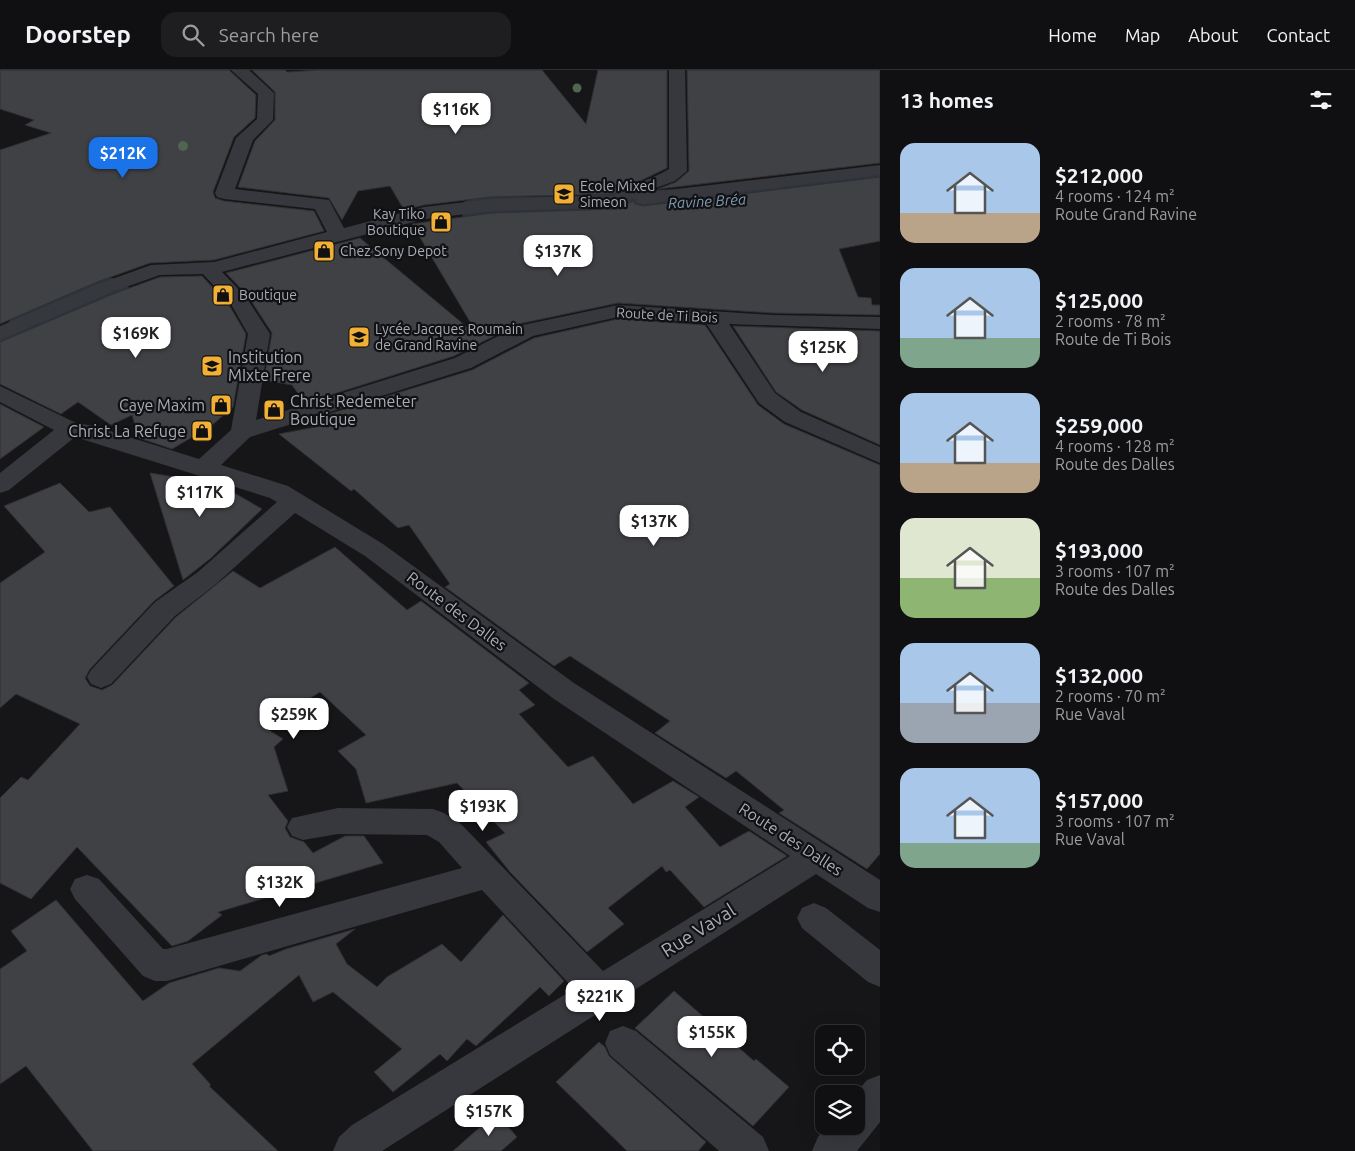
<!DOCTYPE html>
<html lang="en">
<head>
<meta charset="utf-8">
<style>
	body { margin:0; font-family:Ubuntu,sans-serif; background:#1e1e20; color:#f1f3f6; height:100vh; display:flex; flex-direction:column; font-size:19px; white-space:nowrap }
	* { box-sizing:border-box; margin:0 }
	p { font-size:16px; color:#9c9d9f }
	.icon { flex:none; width:28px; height:28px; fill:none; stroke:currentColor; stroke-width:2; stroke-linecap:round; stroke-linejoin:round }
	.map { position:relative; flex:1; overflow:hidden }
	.sheet { display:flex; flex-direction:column; background:#101012; width:475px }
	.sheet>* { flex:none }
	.fabs { position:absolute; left:815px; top:955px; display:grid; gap:10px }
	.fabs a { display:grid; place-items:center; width:50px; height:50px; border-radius:10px; background:#101012; box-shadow:0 5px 20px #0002,0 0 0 1px #303032; font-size:25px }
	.price { position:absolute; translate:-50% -42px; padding:0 11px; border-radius:10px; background:#fff; color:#222; font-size:16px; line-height:32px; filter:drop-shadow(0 1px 2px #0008) }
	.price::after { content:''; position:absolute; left:50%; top:30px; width:15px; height:11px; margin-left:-8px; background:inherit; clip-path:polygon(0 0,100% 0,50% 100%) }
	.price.selected { background:#1a73e8; color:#fff }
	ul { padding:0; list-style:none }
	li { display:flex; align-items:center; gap:15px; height:125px; padding:0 20px }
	li span { display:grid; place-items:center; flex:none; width:140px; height:100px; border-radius:15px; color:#555 }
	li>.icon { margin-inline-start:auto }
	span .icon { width:60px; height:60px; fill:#fffc; stroke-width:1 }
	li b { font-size:21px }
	h2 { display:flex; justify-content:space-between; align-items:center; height:60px; padding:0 20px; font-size:21px }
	header { display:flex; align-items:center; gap:30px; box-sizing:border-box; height:70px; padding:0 25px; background:#101012; border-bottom:1px solid #303032 }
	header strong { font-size:24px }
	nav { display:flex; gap:28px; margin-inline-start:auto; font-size:18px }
	.search { width:350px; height:45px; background:#1e1e20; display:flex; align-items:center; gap:12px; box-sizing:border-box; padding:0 18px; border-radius:15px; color:#9c9d9f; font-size:19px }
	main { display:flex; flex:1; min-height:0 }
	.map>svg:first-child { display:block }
</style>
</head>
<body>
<header>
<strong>Doorstep</strong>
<div class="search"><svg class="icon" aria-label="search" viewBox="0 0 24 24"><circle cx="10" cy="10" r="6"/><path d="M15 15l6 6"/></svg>Search here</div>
<nav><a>Home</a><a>Map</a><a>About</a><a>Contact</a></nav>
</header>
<main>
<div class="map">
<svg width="880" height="1081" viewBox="0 0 880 1081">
	<rect width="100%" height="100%" fill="#161618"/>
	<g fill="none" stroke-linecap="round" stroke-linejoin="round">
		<g fill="#2c353c" fill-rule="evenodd">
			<path d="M880 97V121L732 145 629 146 576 152 480 153 465 149 459 140 465 131 480 127 576 126 629 120 732 119Z"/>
			<path d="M108 207 125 211 131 221 125 231 52 260 18 310 0 314V264L18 240 91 211Z"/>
		</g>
	</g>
	<g fill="#404145" stroke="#303034">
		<path d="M0 0H229L256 25 255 48 234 67 213 122 215 128 224 131 314 141 324 161 214 190 150 193 97 212 0 254V80L51 63 25 55 34 50 0 39Z"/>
		<path d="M252 0H285L287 2 319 0H542L586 54 598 0H667V98L613 124 491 127 424 135 404 140 390 116 358 121 342 150 329 128 238 117 255 71 275 50V22Z"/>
		<path d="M687 0H880V93L658 119 676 112 689 101Z"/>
		<path d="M880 107V171L839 179 858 227 871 228 872 235H880V245L773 243 618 233 518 254 454 286 305 333 292 315 264 310 272 263 248 226 226 203 360 168 479 267 412 154 491 143 618 139 633 131 635 134 643 136Z"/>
		<path d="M202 206 229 235 246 264 233 337 211 356 172 379 139 368 132 345 111 355 78 332 61 344 0 314V272L113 224 160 207Z"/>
		<path d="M618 249 705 255 758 335 784 354 880 395V784L867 799 779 743 784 740 736 701 726 708 655 663 670 651 570 586 554 596 445 517 450 514 409 455 398 458 354 419 351 421 279 364 321 356 316 348 472 300 534 268Z"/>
		<path d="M733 256 880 261V375L802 340 776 322Z"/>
		<path d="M0 334 44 357 0 389Z"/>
		<path d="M150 403 219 414 262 439 211 488 183 510Z"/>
		<path d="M60 413 89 442 110 437 174 516 154 531 90 599 85 608 90 616 102 620 112 615 176 547 233 501 260 518 335 477 407 540 421 531 529 613 519 620 535 635 519 644 568 697 593 686 633 734 673 711 699 727 685 737 720 777 749 761 787 786 704 837 670 800 666 802 662 796 608 838 624 854 587 882 510 802 486 772 505 763 457 713 366 733 356 699 338 681 366 665 320 622 264 657 283 669 274 677 288 721 268 725 288 751 285 758 290 767 304 772 313 783 345 766H364L383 793 218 842 222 845 188 871 172 876 77 777 31 829 0 813V728L21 707 28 710 80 654 16 624 0 638V513L45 482 4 436Z"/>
		<path d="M56 830 143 931 169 913 219 898 240 901 262 885 267 884 269 886 286 879 355 859 336 874 347 894 377 917 387 907 442 874 461 892 503 845 564 911 549 926 540 917 476 976 467 969 447 991 440 984 393 1022 374 1002 402 979 333 922 313 932 299 905 192 994 211 1015 209 1016 278 1081H93L26 996 0 1014V899L27 881 11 861Z"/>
		<path d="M674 921 754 991 756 989 789 1017 753 1056 635 958Z"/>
		<path d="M599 972 605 977 609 986 706 1072 698 1081H627L556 1012Z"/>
		<path d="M496 1043 517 1067 501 1081H453Z"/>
	</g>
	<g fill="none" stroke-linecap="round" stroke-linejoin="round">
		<g fill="#37383d" fill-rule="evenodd">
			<path d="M231 0H249L274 23 273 50 253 70 235 119 329 130 344 158 424 137 491 129 614 126C632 113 652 110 669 99V0H685L687 101 675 111 642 123 880 95V105L643 134 636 132 634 128 618 137 491 141 425 149 222 202 246 227 270 264 256 350 455 288 518 256 618 235 773 245 880 247V259L729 254 775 323 801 342 880 377V393L785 352 759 333 706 253 618 247 533 266 471 298 250 367 221 395 288 416 383 474 574 613 880 810V842L868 838 816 804 382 1081H333L339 1067 352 1055 574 919 482 820 167 911H155L143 906 75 829 70 819 75 809 87 805 99 809 163 879H167L462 798 439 772 427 765 338 764 303 770 292 766 287 757 292 748 338 738 433 739 444 743 461 754 603 901 790 786 554 629 365 486 295 443 216 514 175 546 111 614 101 618 91 614 87 607 91 600 155 532 198 502 277 432 270 428 75 367 9 420 0 423V403L54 360 0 332V316L76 353 94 356 199 389 231 360 248 264 231 234 203 204 160 205 112 222 0 270V256L98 214 151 195 214 192 327 162 315 139 224 129 217 127 215 123 236 68 257 49 258 24Z"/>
			<path d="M814 833 826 838 880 880V917L868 912 802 858 797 848 802 838Z"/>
			<path d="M623 956 636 961 763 1067 769 1081H719L610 985 605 973 610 961Z"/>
			<path d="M880 1005V1052L857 1081H812L818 1067 827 1056H856L855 1024 867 1010Z"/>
		</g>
	</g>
	<g fill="#506452">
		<circle cx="577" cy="18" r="4.5"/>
		<circle cx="183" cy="76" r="5"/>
	</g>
	<defs>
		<g id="school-square" transform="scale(1.125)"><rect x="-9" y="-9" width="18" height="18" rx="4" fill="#f2b134" stroke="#111113"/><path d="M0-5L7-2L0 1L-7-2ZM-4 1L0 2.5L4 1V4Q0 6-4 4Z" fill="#111"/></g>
		<g id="shop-square" transform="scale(1.125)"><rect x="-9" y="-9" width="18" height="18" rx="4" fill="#f2b134" stroke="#111113"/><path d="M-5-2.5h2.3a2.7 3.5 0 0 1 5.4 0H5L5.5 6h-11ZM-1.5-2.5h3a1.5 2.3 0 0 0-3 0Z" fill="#111"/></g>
	</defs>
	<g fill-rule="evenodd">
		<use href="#school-square" x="564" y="124"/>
		<use href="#shop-square" x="441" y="152"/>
		<use href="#shop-square" x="324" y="181"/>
		<use href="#shop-square" x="223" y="225"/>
		<use href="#school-square" x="359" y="267"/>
		<use href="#school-square" x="212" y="296"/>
		<use href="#shop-square" x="221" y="335"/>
		<use href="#shop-square" x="274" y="340"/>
		<use href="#shop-square" x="202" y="361"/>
	</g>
	<g text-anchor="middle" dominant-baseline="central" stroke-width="4.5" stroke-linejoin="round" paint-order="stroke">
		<g font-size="14" fill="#a8adb8" stroke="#111113" text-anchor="start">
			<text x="580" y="116">Ecole Mixed<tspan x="580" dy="16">Simeon</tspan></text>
			<text x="425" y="144" text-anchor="end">Kay Tiko<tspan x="425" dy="16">Boutique</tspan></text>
			<text x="340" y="181">Chez Sony Depot</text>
			<text x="239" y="225">Boutique</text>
			<text x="375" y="259">Lycée Jacques Roumain<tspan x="375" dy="16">de Grand Ravine</tspan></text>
		</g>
		<g font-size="14" fill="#a8adb8" stroke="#111113">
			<text transform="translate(667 245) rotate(3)">Route de Ti Bois</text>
		</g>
		<g font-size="15" font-style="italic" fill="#7f9bb3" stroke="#111113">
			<text transform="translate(707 131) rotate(-3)">Ravine Bréa</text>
		</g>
		<g font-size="16" fill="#a8adb8" stroke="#111113" text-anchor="start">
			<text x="228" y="287">Institution<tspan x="228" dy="18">MIxte Frere</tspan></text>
			<text x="290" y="331">Christ Redemeter<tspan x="290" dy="18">Boutique</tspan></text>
			<text x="205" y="335" text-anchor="end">Caye Maxim</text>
			<text x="186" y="361" text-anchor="end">Christ La Refuge</text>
		</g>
		<g font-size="16" fill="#a8adb8" stroke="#111113">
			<text transform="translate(457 541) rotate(37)">Route des Dalles</text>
			<text transform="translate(791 769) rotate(33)">Route des Dalles</text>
		</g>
		<g font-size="19" fill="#a8adb8" stroke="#111113">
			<text transform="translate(698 860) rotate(-32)">Rue Vaval</text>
		</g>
	</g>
</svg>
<div class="fabs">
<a><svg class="icon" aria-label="locate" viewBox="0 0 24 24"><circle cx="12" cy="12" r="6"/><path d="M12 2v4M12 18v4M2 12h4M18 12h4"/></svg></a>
<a><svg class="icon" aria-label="layers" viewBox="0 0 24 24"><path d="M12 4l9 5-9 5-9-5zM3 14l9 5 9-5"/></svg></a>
</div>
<b class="price" style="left:456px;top:65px">$116K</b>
<b class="price selected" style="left:123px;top:109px">$212K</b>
<b class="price" style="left:558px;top:207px">$137K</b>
<b class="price" style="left:136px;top:289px">$169K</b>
<b class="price" style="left:823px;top:303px">$125K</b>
<b class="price" style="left:200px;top:448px">$117K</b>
<b class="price" style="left:654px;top:477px">$137K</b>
<b class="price" style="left:294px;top:670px">$259K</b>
<b class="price" style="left:483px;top:762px">$193K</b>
<b class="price" style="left:280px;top:838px">$132K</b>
<b class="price" style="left:600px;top:952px">$221K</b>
<b class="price" style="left:712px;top:988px">$155K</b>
<b class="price" style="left:489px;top:1067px">$157K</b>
</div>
<section class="sheet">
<h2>13 homes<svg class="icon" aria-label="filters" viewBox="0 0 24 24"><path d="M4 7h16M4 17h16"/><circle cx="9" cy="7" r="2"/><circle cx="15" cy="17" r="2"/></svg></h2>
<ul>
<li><span style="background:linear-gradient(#a9c7e8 70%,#b9a48a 0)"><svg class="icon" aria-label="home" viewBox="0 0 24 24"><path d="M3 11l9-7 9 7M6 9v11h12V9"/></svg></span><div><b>$212,000</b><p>4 rooms · 124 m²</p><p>Route Grand Ravine</p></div></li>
<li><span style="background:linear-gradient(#a9c7e8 70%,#7fa58c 0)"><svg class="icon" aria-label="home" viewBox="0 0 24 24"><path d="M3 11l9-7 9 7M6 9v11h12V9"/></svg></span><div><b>$125,000</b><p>2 rooms · 78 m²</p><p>Route de Ti Bois</p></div></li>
<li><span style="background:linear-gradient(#a9c7e8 70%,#b9a48a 0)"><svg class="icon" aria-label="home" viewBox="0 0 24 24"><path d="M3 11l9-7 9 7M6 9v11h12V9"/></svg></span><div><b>$259,000</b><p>4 rooms · 128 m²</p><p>Route des Dalles</p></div></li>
<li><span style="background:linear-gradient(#dfe7d0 60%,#8fb573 0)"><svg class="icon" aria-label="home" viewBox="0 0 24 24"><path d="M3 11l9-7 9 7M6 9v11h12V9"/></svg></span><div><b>$193,000</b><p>3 rooms · 107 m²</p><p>Route des Dalles</p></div></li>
<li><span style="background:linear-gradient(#a9c7e8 60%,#9aa5b1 0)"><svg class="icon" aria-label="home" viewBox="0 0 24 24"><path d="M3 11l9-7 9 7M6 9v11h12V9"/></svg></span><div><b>$132,000</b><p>2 rooms · 70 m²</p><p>Rue Vaval</p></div></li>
<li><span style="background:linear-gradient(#a9c7e8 75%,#7fa58c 0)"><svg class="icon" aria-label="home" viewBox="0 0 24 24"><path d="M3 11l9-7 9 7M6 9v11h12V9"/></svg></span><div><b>$157,000</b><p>3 rooms · 107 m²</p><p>Rue Vaval</p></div></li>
</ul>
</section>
</main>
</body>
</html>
